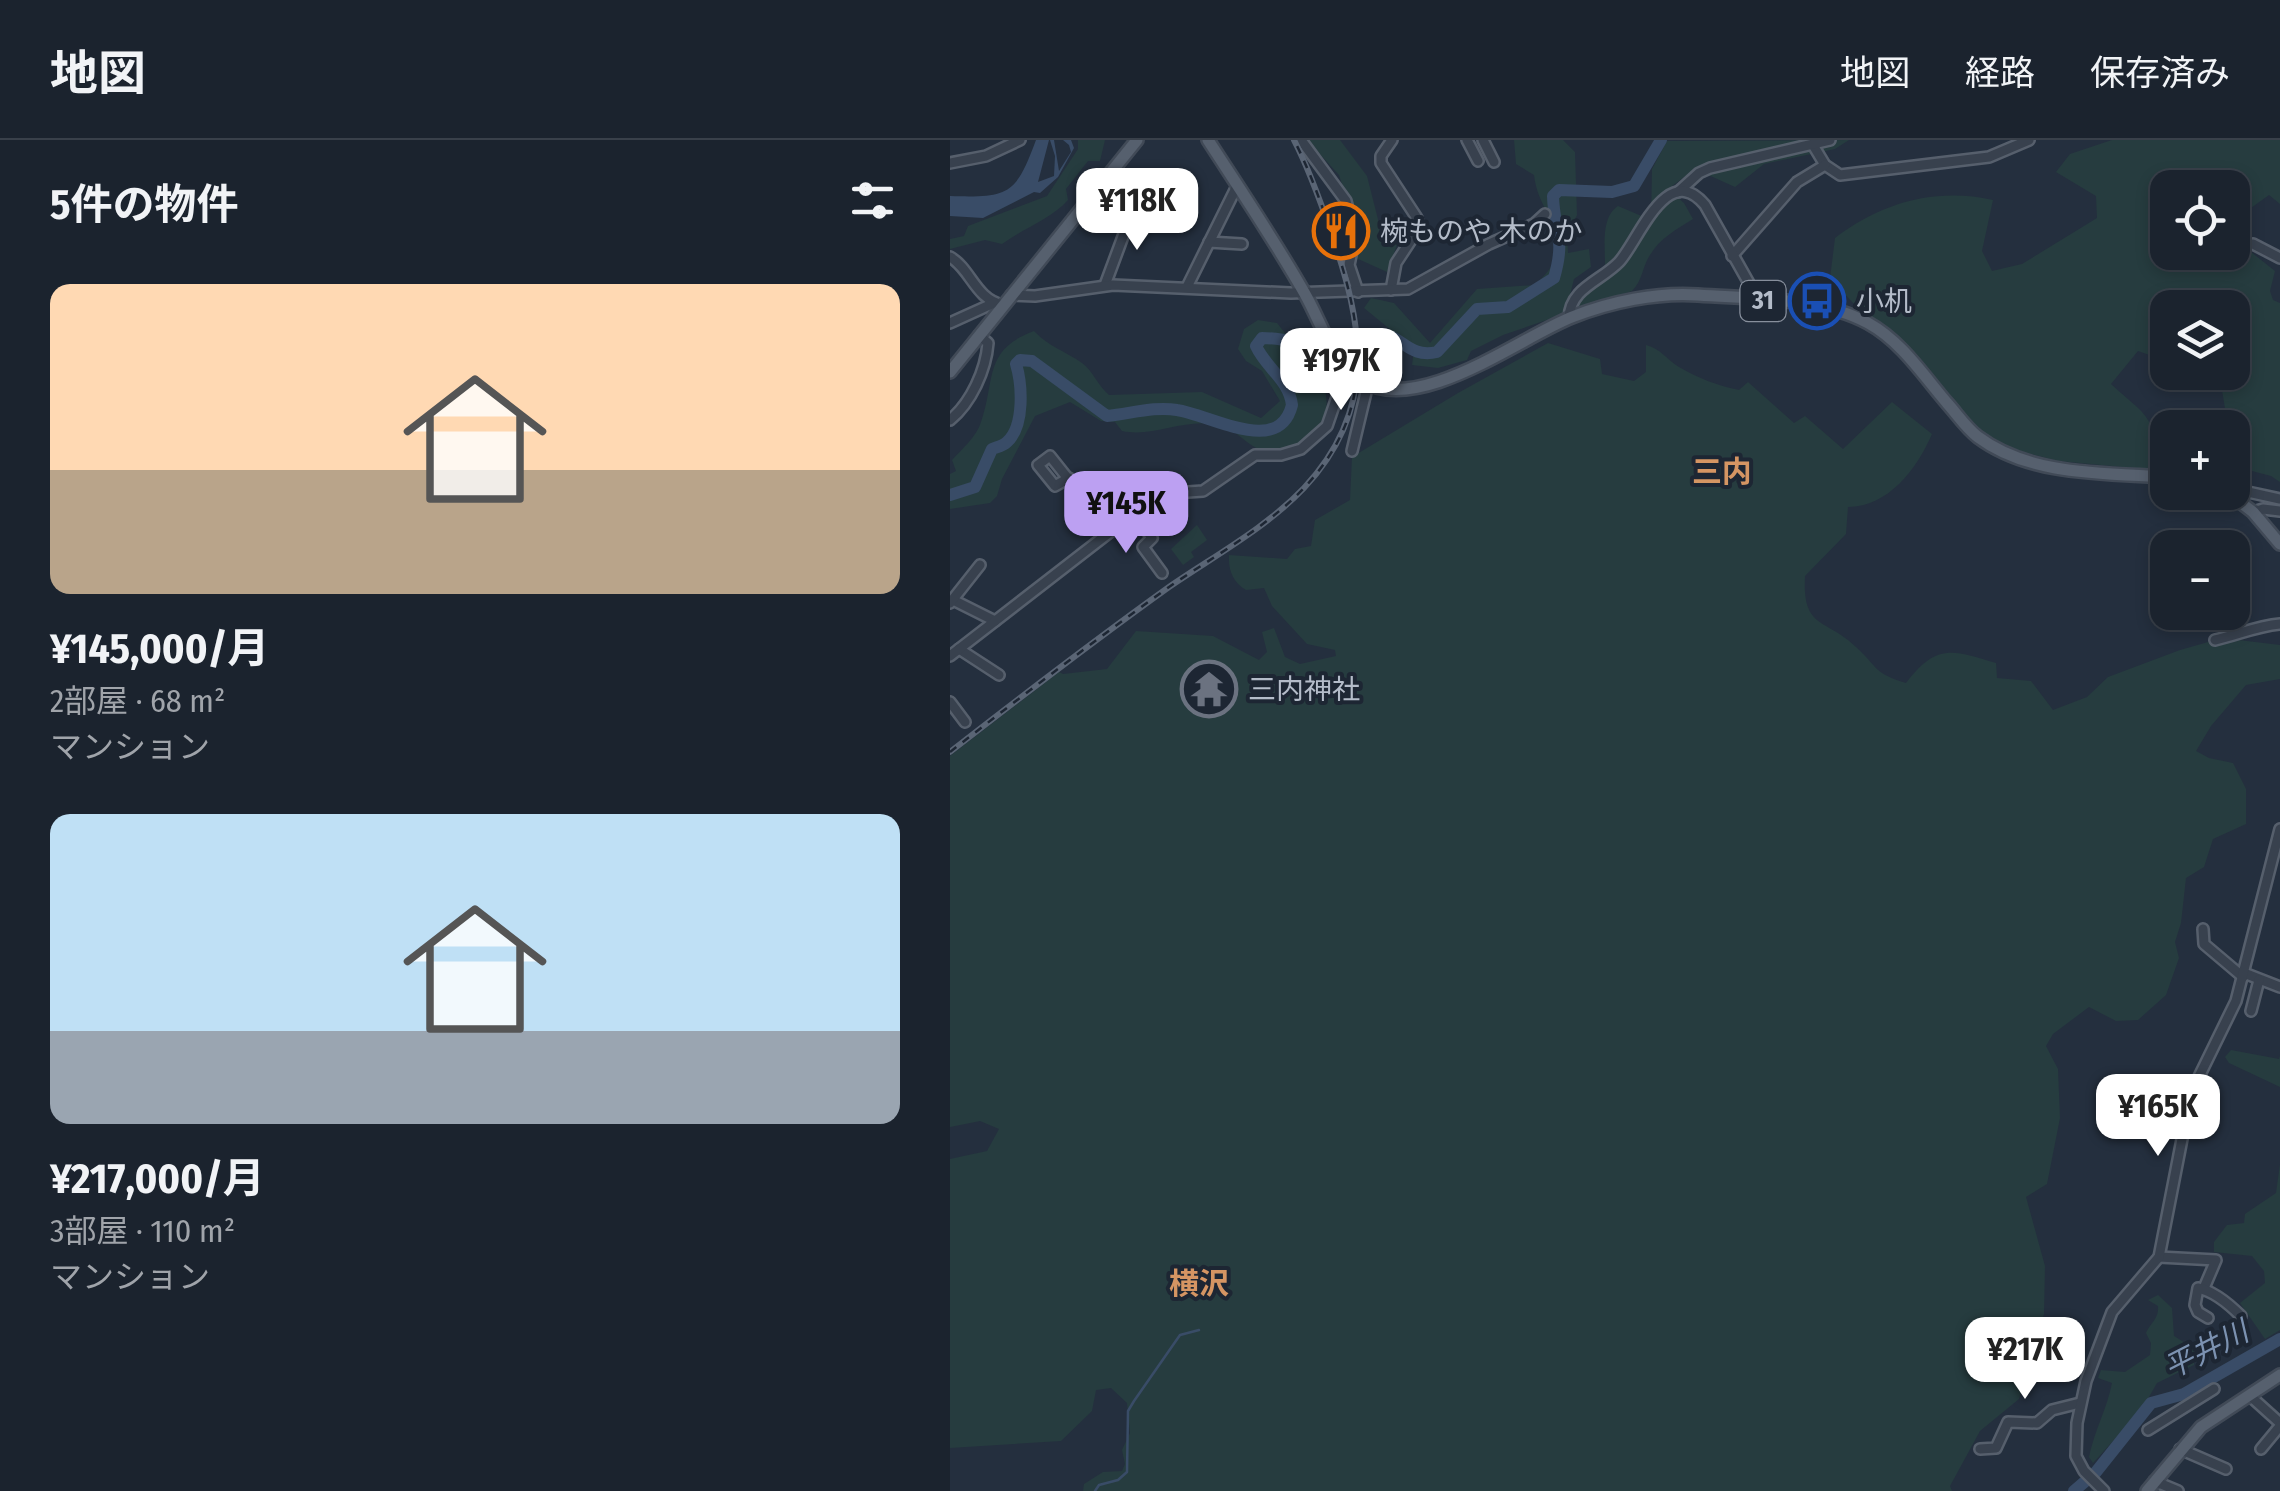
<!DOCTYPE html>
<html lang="ja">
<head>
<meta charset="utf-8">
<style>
	body { margin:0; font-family:"Fira Sans Condensed","Noto Sans JP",sans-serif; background:#242b36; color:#f1f3f6; height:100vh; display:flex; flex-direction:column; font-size:38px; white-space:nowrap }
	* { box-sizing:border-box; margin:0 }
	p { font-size:32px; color:#a0a4aa }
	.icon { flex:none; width:55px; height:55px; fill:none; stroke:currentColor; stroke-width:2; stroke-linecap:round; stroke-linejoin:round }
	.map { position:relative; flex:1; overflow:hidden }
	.panel { display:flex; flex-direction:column; background:#1b232e; width:950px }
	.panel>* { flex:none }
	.tools { position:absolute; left:1200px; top:30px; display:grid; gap:20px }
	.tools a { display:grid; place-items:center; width:100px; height:100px; border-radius:20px; background:#1b232e; box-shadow:0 5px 15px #0003,0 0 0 2px #39404a; font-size:50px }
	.price { position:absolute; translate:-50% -85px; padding:0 22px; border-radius:20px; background:#fff; color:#222; font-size:32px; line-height:65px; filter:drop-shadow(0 2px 5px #0008) }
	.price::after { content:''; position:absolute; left:50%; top:60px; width:30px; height:22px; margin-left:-15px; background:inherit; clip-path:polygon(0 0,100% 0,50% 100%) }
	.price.selected { background:#bca0f2; color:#111 }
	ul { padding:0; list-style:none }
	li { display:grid; align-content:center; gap:20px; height:530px; padding:0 50px }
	li span { display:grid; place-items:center; height:310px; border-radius:20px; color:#555 }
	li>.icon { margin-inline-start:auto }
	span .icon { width:180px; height:180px; fill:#fffc; stroke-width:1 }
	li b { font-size:42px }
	h2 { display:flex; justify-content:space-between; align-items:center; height:120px; padding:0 50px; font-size:42px }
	header { display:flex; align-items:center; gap:60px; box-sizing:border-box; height:140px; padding:0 50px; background:#1b232e; border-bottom:2px solid #39404a }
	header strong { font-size:48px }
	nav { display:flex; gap:55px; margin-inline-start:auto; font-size:35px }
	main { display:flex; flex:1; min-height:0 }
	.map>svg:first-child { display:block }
</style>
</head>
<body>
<header>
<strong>地図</strong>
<nav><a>地図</a><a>経路</a><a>保存済み</a></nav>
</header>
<main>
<section class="panel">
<h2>5件の物件<svg class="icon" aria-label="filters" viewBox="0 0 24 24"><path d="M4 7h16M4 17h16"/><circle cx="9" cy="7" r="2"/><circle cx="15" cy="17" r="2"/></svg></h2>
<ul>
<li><span style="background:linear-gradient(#ffd9b3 60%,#b9a48a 0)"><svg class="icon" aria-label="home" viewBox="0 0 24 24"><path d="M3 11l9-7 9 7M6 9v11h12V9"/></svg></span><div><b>¥145,000/月</b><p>2部屋 · 68 m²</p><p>マンション</p></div></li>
<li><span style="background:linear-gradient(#bfe0f5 70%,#9aa5b1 0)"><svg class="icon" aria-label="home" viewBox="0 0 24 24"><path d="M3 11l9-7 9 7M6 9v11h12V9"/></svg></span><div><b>¥217,000/月</b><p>3部屋 · 110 m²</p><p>マンション</p></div></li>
</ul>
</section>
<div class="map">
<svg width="1330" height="1351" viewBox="0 0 1330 1351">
	<rect width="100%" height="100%" fill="#242f3e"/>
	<g fill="#263c3f" fill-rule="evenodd">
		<path d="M128 0H155L150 21H138L116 49 118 60C101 79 74 88 52 104L35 100 0 109V99L14 96 18 86 97 56 128 9Z"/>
		<path d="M357 0H390L417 36 433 99 452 91 437 132 406 118 409 96 389 35Z"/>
		<path d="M564 0H613L625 12 627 75 617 95 618 113 639 109 641 127 624 139 620 155 635 153 660 130 655 125C655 105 651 77 668 66L701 80 702 29 717 1 899 0 885 9 814 24 785 47 745 29 718 49 734 63 743 79C727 89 710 98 700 115 692 127 693 140 682 151L553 195 521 211 517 220 488 228 462 225 464 209 414 168 421 158 444 163 480 203 527 149 585 145C637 96 589 83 584 35L566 24Z"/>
		<path d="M1162 0H1330V64L1319 55 1294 73 1287 88 1301 112 1325 131 1320 151 1323 160 1330 163V342L1321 336 1283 326 1282 288 1278 287 1272 250 1243 233 1282 232V168H1218L1217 221 1188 211 1161 244C1199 279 1206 274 1205 330L1108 321 1062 309 1028 291 943 193 914 175 880 138 885 98C931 63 985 47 1043 60L1032 111 1042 131 1072 124 1147 78 1146 56 1106 32 1120 14ZM1218 48H1282V112H1218Z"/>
		<path d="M308 180 327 183 339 198 351 199C371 232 395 274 355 300 343 307 334 312 319 312 300 310 289 291 272 286 238 276 205 298 172 291L165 282 151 281 120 262 85 276 52 339 47 356 40 363 0 369V334L6 331 2 320C12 309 27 296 31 282 46 238 33 210 84 191 99 207 115 211 132 223 143 231 148 246 159 255L252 252 311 278 330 261 312 231 296 221 288 209 294 189Z"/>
		<path d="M598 203 650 219 652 234 684 241 696 232V205C711 209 716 219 729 227 748 238 768 246 789 250L798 242 844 283 855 276 893 309 942 262 982 294C967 329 938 367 898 367L896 394 855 436C852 490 876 478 906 507 929 528 923 533 956 543 986 504 1001 509 1046 523L1047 538 1081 541 1103 570 1137 557 1158 537 1230 510 1272 498 1330 505V539L1296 545 1261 586 1246 611 1259 618 1283 623 1296 649V684L1263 699 1254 727 1236 738 1231 783 1225 802 1229 818 1216 855 1188 880 1166 881 1139 867 1103 894 1096 906 1108 929 1110 978 1097 1044 1076 1057 1095 1126 1094 1174 1069 1259 1030 1291 1000 1346 1002 1351H133L134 1344 153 1332 172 1331 175 1324 172 1310 180 1293 177 1263 161 1248 146 1250 142 1271 111 1301 0 1308V1019L37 1011 49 989 30 981 0 987V616L109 532 113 534 157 529 186 491 263 496 309 520 317 512 312 492 324 488 335 517 350 524 386 516 385 510 357 504 322 466 314 448 296 450C283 442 278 430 279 415L337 419 345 409 361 406 365 380 400 360 402 317 508 253Z"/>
		<path d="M247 385 257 400 241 412 244 417 233 425 221 409Z"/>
		<path d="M1281 910 1329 919 1330 916V947L1279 923 1275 917Z"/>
		<path d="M1330 1024V1190L1315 1199 1290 1163 1315 1143 1314 1131 1302 1116 1264 1112V1102L1277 1085 1294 1083 1295 1074 1326 1053Z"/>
		<path d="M1208 1155 1222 1168 1224 1196 1245 1209 1244 1225 1207 1243 1192 1269 1143 1323 1139 1317C1144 1291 1157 1269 1162 1243L1148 1238 1151 1230 1175 1232 1200 1215 1201 1203 1196 1193C1201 1182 1209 1179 1208 1166L1198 1160Z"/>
	</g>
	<path fill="#394c67" d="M86 0H99L88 42 104 36 105 16 100 0H104L109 31 121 12 119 5 113 0H121L124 8 108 37 90 53 84 52 33 78 0 76V56C60 58 66 54 86 0Z"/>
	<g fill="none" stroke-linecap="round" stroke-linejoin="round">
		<path stroke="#394c67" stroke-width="2.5" d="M145 1351 149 1345 168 1340 177 1332 178 1271 184 1261 230 1195 249 1190"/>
		<g stroke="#394c67" stroke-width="12">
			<path d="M0 355 25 347 42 309C47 307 53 306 57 302 75 286 72 244 66 224L70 220 82 221 157 276C180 274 204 266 227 270 261 275 329 317 342 265 339 240 316 228 306 206L312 198C341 198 368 210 398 206 409 204 418 196 429 195 452 193 457 219 487 212L527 169 558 167 604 138C616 97 604 92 603 56L609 50 662 52 684 46 711 0"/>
			<path d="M1124 1351 1146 1332 1201 1263 1234 1254 1330 1199"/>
		</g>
		<g stroke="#565f6c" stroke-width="14">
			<g id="minor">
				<path d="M351 0 396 61 405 96 399 125 408 152"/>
				<path d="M517 0 528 21"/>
				<path d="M533 0 544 22"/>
				<path d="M863 5 875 25 890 35 1039 17 1079 0"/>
				<path d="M0 23 36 16 70 0"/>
				<path d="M728 52 749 33 760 28 880 0"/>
				<path d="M259 102 292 104"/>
				<path d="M1303 104 1330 118"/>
				<path d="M782 116 847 42 875 25"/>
				<path d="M0 117C21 129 25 159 53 165"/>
				<path d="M155 145 184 67"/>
				<path d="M237 147 287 46"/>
				<path d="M441 150 446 123 469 88 467 78 431 23V16L442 0"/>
				<path d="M61 155 85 156 163 145 341 153 458 149 539 104 584 84 595 74"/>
				<path d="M619 178C620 148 651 141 669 122 688 102 717 19 755 65L809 161"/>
				<path d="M0 183 44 163"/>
				<path d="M0 280C21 263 36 230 38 203L29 195"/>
				<path d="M402 311 418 244"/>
				<path d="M119 338 105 346 88 325 100 316 139 365 161 351 171 353 202 398 193 407 212 433"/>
				<path d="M1285 358 1298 352 1330 359"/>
				<path d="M1303 372 1313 369 1330 371"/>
				<path d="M3 460 45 481"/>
				<path d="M0 463 30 425"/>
				<path d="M1265 500C1287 495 1307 486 1330 484"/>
				<path d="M9 509 49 535"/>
				<path d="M0 516 195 365 223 353 253 351 305 315H331L351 309 377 286 397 228"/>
				<path d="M0 562 15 582"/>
				<path d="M1253 789 1254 804 1293 837"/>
				<path d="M1294 833 1330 847"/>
				<path d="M1301 871 1309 840"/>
				<path d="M1209 1117 1266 1120 1254 1148"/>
				<path d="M1258 1178 1248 1172 1245 1165 1248 1148C1263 1151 1280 1165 1291 1176"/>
				<path d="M1299 1255 1330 1283"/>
				<path d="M1198 1290 1264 1249"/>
				<path d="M1030 1309 1046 1308 1058 1282 1087 1283 1102 1270 1130 1263"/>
				<path d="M1230 1309 1276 1329"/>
				<path d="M1311 1309 1330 1286"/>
				<path d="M1204 1341 1228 1351"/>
				<path d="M1154 1351 1134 1331 1126 1316 1127 1283 1136 1241 1162 1172 1209 1117 1241 953 1286 861 1330 689"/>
			</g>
		</g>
		<g stroke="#414a57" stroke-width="16">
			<g id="major">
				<path d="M258 0C291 51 325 101 355 154 371 182 383 224 412 241 470 275 569 198 622 177 660 162 707 152 748 155 802 159 870 157 918 183 951 201 973 235 997 263 1007 274 1016 288 1028 297 1080 336 1155 333 1218 337"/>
				<path d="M0 232 187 0"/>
				<path d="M1277 352 1303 372 1330 404"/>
				<path d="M1197 1351 1251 1287 1330 1235"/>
			</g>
		</g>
		<use href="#minor" stroke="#38414e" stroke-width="9"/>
		<use href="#major" stroke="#56606e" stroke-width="11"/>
		<g stroke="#5a6575" stroke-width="6">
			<path id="rail" d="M0 612C72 556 145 500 219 447 264 416 316 388 354 348 429 268 413 185 381 92 370 60 359 29 344 0"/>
		</g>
		<use href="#rail" stroke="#1d2633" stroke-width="2.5" stroke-dasharray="8" stroke-linecap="butt"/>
	</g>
	<defs>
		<g id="restaurant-ring" transform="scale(2.875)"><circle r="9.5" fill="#1d2633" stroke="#e8710a" stroke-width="1.5"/><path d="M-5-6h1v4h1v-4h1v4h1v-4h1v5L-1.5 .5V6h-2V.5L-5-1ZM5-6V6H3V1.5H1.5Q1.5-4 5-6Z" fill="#e8710a"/></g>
		<g id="bus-ring" transform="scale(2.875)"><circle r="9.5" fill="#1d2633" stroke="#1a4fb4" stroke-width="1.5"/><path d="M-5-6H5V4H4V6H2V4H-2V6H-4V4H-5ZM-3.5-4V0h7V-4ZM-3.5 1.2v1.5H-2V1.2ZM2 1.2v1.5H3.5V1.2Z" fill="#1a4fb4"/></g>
		<g id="temple-ring" transform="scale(2.875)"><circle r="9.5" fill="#1d2633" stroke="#6b7280" stroke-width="1.5"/><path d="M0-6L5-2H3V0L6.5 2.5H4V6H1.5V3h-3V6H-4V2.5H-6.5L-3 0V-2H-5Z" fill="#6b7280"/></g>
	</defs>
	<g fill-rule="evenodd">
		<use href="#restaurant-ring" x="391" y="91"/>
		<use href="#bus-ring" x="867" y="161"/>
		<use href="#temple-ring" x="259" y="549"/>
	</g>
	<g text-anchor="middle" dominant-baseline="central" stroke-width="8" stroke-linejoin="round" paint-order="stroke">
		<rect fill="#1d2633" stroke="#878f9c" stroke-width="2.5" x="790.5" y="141" width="45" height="40" rx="8"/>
		<g font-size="25" font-weight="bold" fill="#b4bcc9">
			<text x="813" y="161">31</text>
		</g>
		<g font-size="28" fill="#b4bcc9" stroke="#1d2633" text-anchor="start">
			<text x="430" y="91">椀ものや 木のか</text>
			<text x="906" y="161">小机</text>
			<text x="298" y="549">三内神社</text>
		</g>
		<g font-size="30" font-weight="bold" fill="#d59563" stroke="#1d2633">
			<text x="772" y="332">三内</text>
			<text x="249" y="1144">横沢</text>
		</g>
		<g font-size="30" font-style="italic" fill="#7c92b1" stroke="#1d2633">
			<text transform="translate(1256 1210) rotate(-27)">平井川</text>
		</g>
	</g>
</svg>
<div class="tools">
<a><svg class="icon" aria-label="locate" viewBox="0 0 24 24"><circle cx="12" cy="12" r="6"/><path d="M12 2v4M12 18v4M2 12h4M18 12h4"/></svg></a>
<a><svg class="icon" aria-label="layers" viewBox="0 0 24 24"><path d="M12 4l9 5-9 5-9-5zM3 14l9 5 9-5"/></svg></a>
<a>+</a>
<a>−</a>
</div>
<b class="price" style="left:187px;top:113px">¥118K</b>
<b class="price" style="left:391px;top:273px">¥197K</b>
<b class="price selected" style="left:176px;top:416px">¥145K</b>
<b class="price" style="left:1208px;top:1019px">¥165K</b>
<b class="price" style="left:1075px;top:1262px">¥217K</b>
</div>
</main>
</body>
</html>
